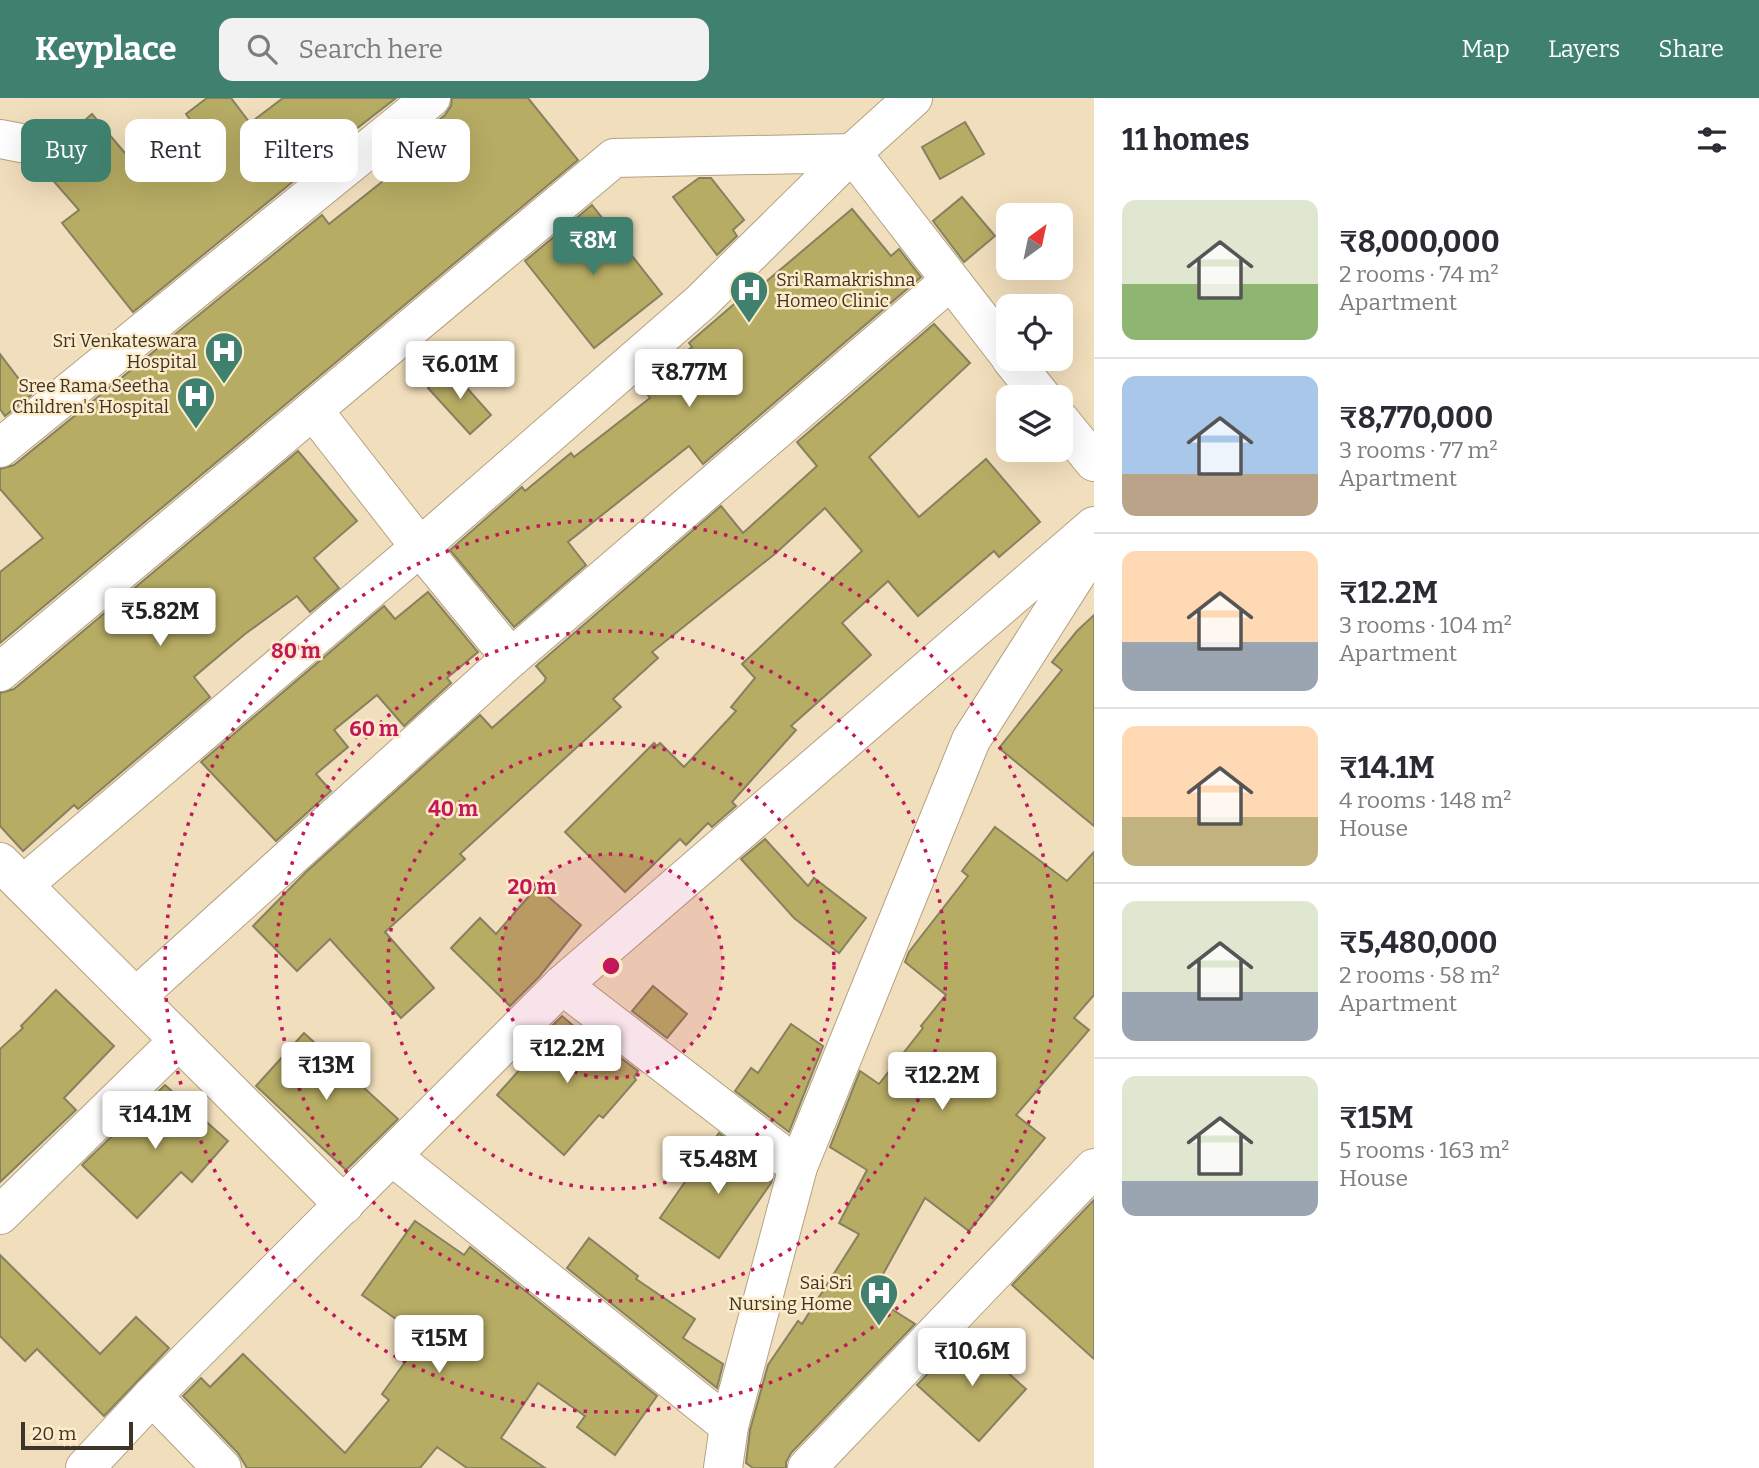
<!DOCTYPE html>
<html lang="en">
<head>
<meta charset="utf-8">
<style>
	body { margin:0; font-family:Bitter,serif; background:#f2f2f3; color:#2b2b33; height:100vh; display:flex; flex-direction:column; font-size:26px; white-space:nowrap }
	* { box-sizing:border-box; margin:0 }
	p { font-size:23px; color:#7c7c81 }
	.icon { flex:none; width:38px; height:38px; fill:none; stroke:currentColor; stroke-width:2; stroke-linecap:round; stroke-linejoin:round }
	.map { position:relative; flex:1; overflow:hidden }
	.sheet { display:flex; flex-direction:column; background:#fff; width:665px }
	.sheet>* { flex:none }
	.banner { position:absolute; left:21px; top:21px; width:665px; height:63px; display:flex; gap:14px }
	.needle { width:46px; rotate:33deg }
	.buttons { position:absolute; left:996px; top:105px; display:grid; gap:14px }
	.buttons a { display:grid; place-items:center; width:77px; height:77px; border-radius:14px; background:#fff; box-shadow:0 7px 28px #0002; font-size:35px }
	.scale { position:absolute; left:21px; bottom:18px; width:112px; box-sizing:border-box; padding-left:7px; border:4px solid #3d3628; border-top:0; font-size:19px; line-height:24px; white-space:nowrap; color:#3d3628; -webkit-text-stroke:5px #feebc9; paint-order:stroke }
	.price { position:absolute; translate:-50% -60px; padding:0 16px; border-radius:7px; background:#fff; color:#222; font-size:23px; line-height:46px; filter:drop-shadow(0 2px 4px #0008) }
	.price::after { content:''; position:absolute; left:50%; top:42px; width:21px; height:16px; margin-left:-10px; background:inherit; clip-path:polygon(0 0,100% 0,50% 100%) }
	.price.on { background:#3f806f; color:#fff }
	ul { padding:0; list-style:none }
	li { display:flex; align-items:center; gap:21px; height:175px; padding:0 28px }
	li+li { border-top:2px solid #e1e1e2 }
	li span { display:grid; place-items:center; flex:none; width:196px; height:140px; border-radius:14px; color:#555 }
	li>.icon { margin-inline-start:auto }
	span .icon { width:84px; height:84px; fill:#fffc; stroke-width:1 }
	li b { font-size:30px }
	h2 { display:flex; justify-content:space-between; align-items:center; height:84px; padding:0 28px; font-size:30px }
	.tag { padding:0 24px; border-radius:14px; background:#fff; box-shadow:0 7px 28px #0002; font-size:24px; line-height:63px }
	.tag.on { background:#3f806f; color:#fff }
	header { display:flex; align-items:center; gap:42px; box-sizing:border-box; height:98px; padding:0 35px; background:#3f806f; color:#fff }
	header strong { font-size:33px }
	nav { display:flex; gap:38px; margin-inline-start:auto; font-size:24px }
	.search { width:490px; height:63px; background:#f2f2f3; display:flex; align-items:center; gap:18px; box-sizing:border-box; padding:0 24px; border-radius:14px; color:#7c7c81; font-size:26px }
	main { display:flex; flex:1; min-height:0 }
	.map>svg:first-child { display:block }
</style>
</head>
<body>
<header>
<strong>Keyplace</strong>
<div class="search"><svg class="icon" aria-label="search" viewBox="0 0 24 24"><circle cx="10" cy="10" r="6"/><path d="M15 15l6 6"/></svg>Search here</div>
<nav><a>Map</a><a>Layers</a><a>Share</a></nav>
</header>
<main>
<div class="map">
<svg width="1094" height="1370" viewBox="0 0 1094 1370">
	<rect width="100%" height="100%" fill="#f1debc"/>
	<g fill="#b7ac64" stroke="#86815f" stroke-width="2">
		<path d="M207 0H231L250 25 283 0H396L293 80 295 82 133 214 62 125 79 112 37 64 92 16 135 67 191 23 186 16Z"/>
		<path d="M452 0H528L578 62 0 545V474L43 440 0 391V371L14 367 322 117 329 126 383 83 375 73 445 17 451 8Z"/>
		<path d="M965 24 984 56 940 81 922 49Z"/>
		<path d="M699 80H711L744 122 733 132 737 138 717 157 673 99Z"/>
		<path d="M962 99 995 138 964 164 933 123Z"/>
		<path d="M592 107 662 196 594 250 525 163Z"/>
		<path d="M852 111 891 158 899 151 921 179 703 366 689 348 568 444 586 467 514 529 450 452 522 389 525 393 571 355 574 359 650 300 641 288 692 249 689 245 740 201 742 204Z"/>
		<path d="M934 226 970 265 869 359 919 419 986 361 1040 424 999 459 994 453 918 518 888 483 842 525 871 557 791 628 796 632 732 704 736 708 712 729 708 725 686 747 680 741 625 794 565 734 654 645 657 648 660 645 684 669 736 613 731 609 755 580 742 566 862 453 825 410 776 455 652 554 658 560 613 601 621 609 460 756 465 761 385 834 434 890 401 920 330 841 297 873 253 828 306 774 480 617 492 630 544 584 546 580 536 568 721 408 743 435 817 368 797 344Z"/>
		<path d="M0 256 31 297 5 318 0 311Z"/>
		<path d="M450 271 491 317 470 336 428 290Z"/>
		<path d="M298 353 357 423 314 460 339 490 310 514 297 498 245 536 194 579 210 599 78 711 74 707 23 753 0 728V595L14 591Z"/>
		<path d="M428 494 478 554 447 580 451 585 404 628 377 597 334 632 348 649 316 676 331 693 276 743 201 664 384 508 395 521Z"/>
		<path d="M1094 517V728L999 650 1062 572 1052 564 1077 533Z"/>
		<path d="M995 729 1067 783 1094 754V897L1074 920 1089 932 1016 1017 1045 1040 969 1133 925 1100 871 1198 915 1226 791 1355 786 1364V1370H753L746 1365 750 1332 768 1267 798 1223 802 1226 859 1136 839 1125 867 1072 830 1049 860 973 879 986 923 930 921 928 946 897 905 864 909 854 968 778 962 773Z"/>
		<path d="M765 741 808 788 814 780 866 820 839 855 794 820 741 761Z"/>
		<path d="M537 789 581 827 539 879 510 908 451 850 480 820 496 836Z"/>
		<path d="M653 888 687 916 667 940 632 913Z"/>
		<path d="M56 892 114 948 64 1000 76 1012 0 1084V951L23 930 21 928Z"/>
		<path d="M562 918 600 951 604 947 638 973 634 979 636 982 603 1020 599 1017 564 1057 497 997 531 959 529 958 543 941 541 939Z"/>
		<path d="M791 926 823 948 789 1034 735 993 751 970 758 975Z"/>
		<path d="M304 935 398 1021 346 1072 256 988Z"/>
		<path d="M165 987 228 1043 192 1084 181 1074 137 1120 82 1067Z"/>
		<path d="M719 1035 773 1077 771 1085 719 1160 660 1120Z"/>
		<path d="M1094 1102V1261L1012 1187Z"/>
		<path d="M415 1123 464 1157 470 1149 657 1298 615 1357 577 1329 585 1318 538 1285 501 1340 545 1370H467L437 1349 420 1370H247L238 1355 183 1298 201 1280 210 1289 243 1256 345 1355 389 1302 382 1296 413 1253 404 1247 413 1233 362 1197Z"/>
		<path d="M589 1140 638 1178 636 1181 695 1221 683 1240 723 1266 717 1290 567 1170Z"/>
		<path d="M0 1157 100 1256 136 1219 169 1250 104 1318 37 1251 25 1263 0 1238Z"/>
		<path d="M969 1240 1026 1291 979 1343 917 1287 952 1250 957 1253Z"/>
	</g>
	<g fill="none" stroke-linecap="round" stroke-linejoin="round">
		<g stroke="#b3a181" stroke-width="40">
			<g id="minor">
				<path d="M913 0 852 55 1008 256"/>
				<path d="M0 41 21 45"/>
				<path d="M1011 261 1042 299"/>
				<path d="M1060 322 1094 364"/>
				<path d="M0 350 431 0"/>
				<path d="M511 560 950 183"/>
				<path d="M0 574 614 60 852 55 701 204 420 449 23 787"/>
				<path d="M0 764 344 1107"/>
				<path d="M562 887 798 1069"/>
				<path d="M136 899 511 560 420 449 313 312"/>
				<path d="M393 1059 729 1328"/>
				<path d="M0 1117 179 942"/>
				<path d="M152 1298 222 1370"/>
				<path d="M85 1370 152 1298 562 887 1094 428"/>
				<path d="M723 1370 729 1328 798 1069 971 642 1094 449"/>
				<path d="M807 1370 1094 1070"/>
			</g>
		</g>
		<use href="#minor" stroke="#fff" stroke-width="38"/>
	</g>
	<circle cx="611" cy="868" r="112" fill="#c2185b" fill-opacity=".12"/>
	<g fill="none" stroke="#c2185b" stroke-width="3.5" stroke-dasharray="3.5 7">
		<circle cx="611" cy="868" r="112"/>
		<circle cx="611" cy="868" r="223"/>
		<circle cx="611" cy="868" r="335"/>
		<circle cx="611" cy="868" r="446"/>
	</g>
	<defs>
		<g id="hospital-pin" transform="scale(2.0125)"><path d="M0 17L-7.5 6A9.5 9.5 0 1 1 7.5 6Z" fill="#3f806f" stroke="#feebc9"/><path d="M-5-5h3v3.5h4V-5h3V5h-3V1.5h-4V5h-3Z" fill="#fff"/></g>
	</defs>
	<g fill-rule="evenodd">
		<use href="#hospital-pin" x="749" y="192"/>
		<use href="#hospital-pin" x="224" y="253"/>
		<use href="#hospital-pin" x="196" y="298"/>
		<use href="#hospital-pin" x="879" y="1195"/>
	</g>
	<g text-anchor="middle" dominant-baseline="central" stroke-width="5" stroke-linejoin="round" paint-order="stroke">
		<g font-size="18" fill="#3d3628" stroke="#feebc9" text-anchor="end">
			<text x="776" y="182" text-anchor="start">Sri Ramakrishna<tspan x="776" dy="21">Homeo Clinic</tspan></text>
			<text x="197" y="243">Sri Venkateswara<tspan x="197" dy="21">Hospital</tspan></text>
			<text x="169" y="288">Sree Rama Seetha<tspan x="169" dy="21">Children's Hospital</tspan></text>
			<text x="852" y="1185">Sai Sri<tspan x="852" dy="21">Nursing Home</tspan></text>
		</g>
	</g>
	<circle cx="611" cy="868" r="10" fill="#c2185b" stroke="#feebc9" stroke-width="3.5"/>
	<g font-size="21" text-anchor="middle" font-weight="bold" fill="#c2185b" stroke="#feebc9" stroke-width="5" stroke-linejoin="round" paint-order="stroke">
		<text x="296" y="560">80 m</text>
		<text x="374" y="638">60 m</text>
		<text x="453" y="718">40 m</text>
		<text x="532" y="796">20 m</text>
	</g>
</svg>
<div class="buttons">
<a><svg class="needle" viewBox="-14 -14 28 28"><path d="M0-13l5 13h-10z" fill="#e53935"/><path d="M0 13l5-13h-10z" fill="#7c7c81"/></svg></a>
<a><svg class="icon" aria-label="locate" viewBox="0 0 24 24"><circle cx="12" cy="12" r="6"/><path d="M12 2v4M12 18v4M2 12h4M18 12h4"/></svg></a>
<a><svg class="icon" aria-label="layers" viewBox="0 0 24 24"><path d="M12 4l9 5-9 5-9-5zM3 14l9 5 9-5"/></svg></a>
</div>
<div class="scale">20 m</div>
<b class="price on" style="left:593px;top:179px">₹8M</b>
<b class="price" style="left:460px;top:303px">₹6.01M</b>
<b class="price" style="left:689px;top:311px">₹8.77M</b>
<b class="price" style="left:160px;top:550px">₹5.82M</b>
<b class="price" style="left:567px;top:987px">₹12.2M</b>
<b class="price" style="left:326px;top:1004px">₹13M</b>
<b class="price" style="left:942px;top:1014px">₹12.2M</b>
<b class="price" style="left:155px;top:1053px">₹14.1M</b>
<b class="price" style="left:718px;top:1098px">₹5.48M</b>
<b class="price" style="left:439px;top:1277px">₹15M</b>
<b class="price" style="left:972px;top:1290px">₹10.6M</b>
<div class="banner">
<a class="tag on">Buy</a>
<a class="tag">Rent</a>
<a class="tag">Filters</a>
<a class="tag">New</a>
</div>
</div>
<section class="sheet">
<h2>11 homes<svg class="icon" aria-label="filters" viewBox="0 0 24 24"><path d="M4 7h16M4 17h16"/><circle cx="9" cy="7" r="2"/><circle cx="15" cy="17" r="2"/></svg></h2>
<ul>
<li><span style="background:linear-gradient(#dfe7d0 60%,#8fb573 0)"><svg class="icon" aria-label="home" viewBox="0 0 24 24"><path d="M3 11l9-7 9 7M6 9v11h12V9"/></svg></span><div><b>₹8,000,000</b><p>2 rooms · 74 m²</p><p>Apartment</p></div></li>
<li><span style="background:linear-gradient(#a9c7e8 70%,#b9a48a 0)"><svg class="icon" aria-label="home" viewBox="0 0 24 24"><path d="M3 11l9-7 9 7M6 9v11h12V9"/></svg></span><div><b>₹8,770,000</b><p>3 rooms · 77 m²</p><p>Apartment</p></div></li>
<li><span style="background:linear-gradient(#ffd9b3 65%,#9aa5b1 0)"><svg class="icon" aria-label="home" viewBox="0 0 24 24"><path d="M3 11l9-7 9 7M6 9v11h12V9"/></svg></span><div><b>₹12.2M</b><p>3 rooms · 104 m²</p><p>Apartment</p></div></li>
<li><span style="background:linear-gradient(#ffd9b3 65%,#c2b280 0)"><svg class="icon" aria-label="home" viewBox="0 0 24 24"><path d="M3 11l9-7 9 7M6 9v11h12V9"/></svg></span><div><b>₹14.1M</b><p>4 rooms · 148 m²</p><p>House</p></div></li>
<li><span style="background:linear-gradient(#dfe7d0 65%,#9aa5b1 0)"><svg class="icon" aria-label="home" viewBox="0 0 24 24"><path d="M3 11l9-7 9 7M6 9v11h12V9"/></svg></span><div><b>₹5,480,000</b><p>2 rooms · 58 m²</p><p>Apartment</p></div></li>
<li><span style="background:linear-gradient(#dfe7d0 75%,#9aa5b1 0)"><svg class="icon" aria-label="home" viewBox="0 0 24 24"><path d="M3 11l9-7 9 7M6 9v11h12V9"/></svg></span><div><b>₹15M</b><p>5 rooms · 163 m²</p><p>House</p></div></li>
</ul>
</section>
</main>
</body>
</html>
